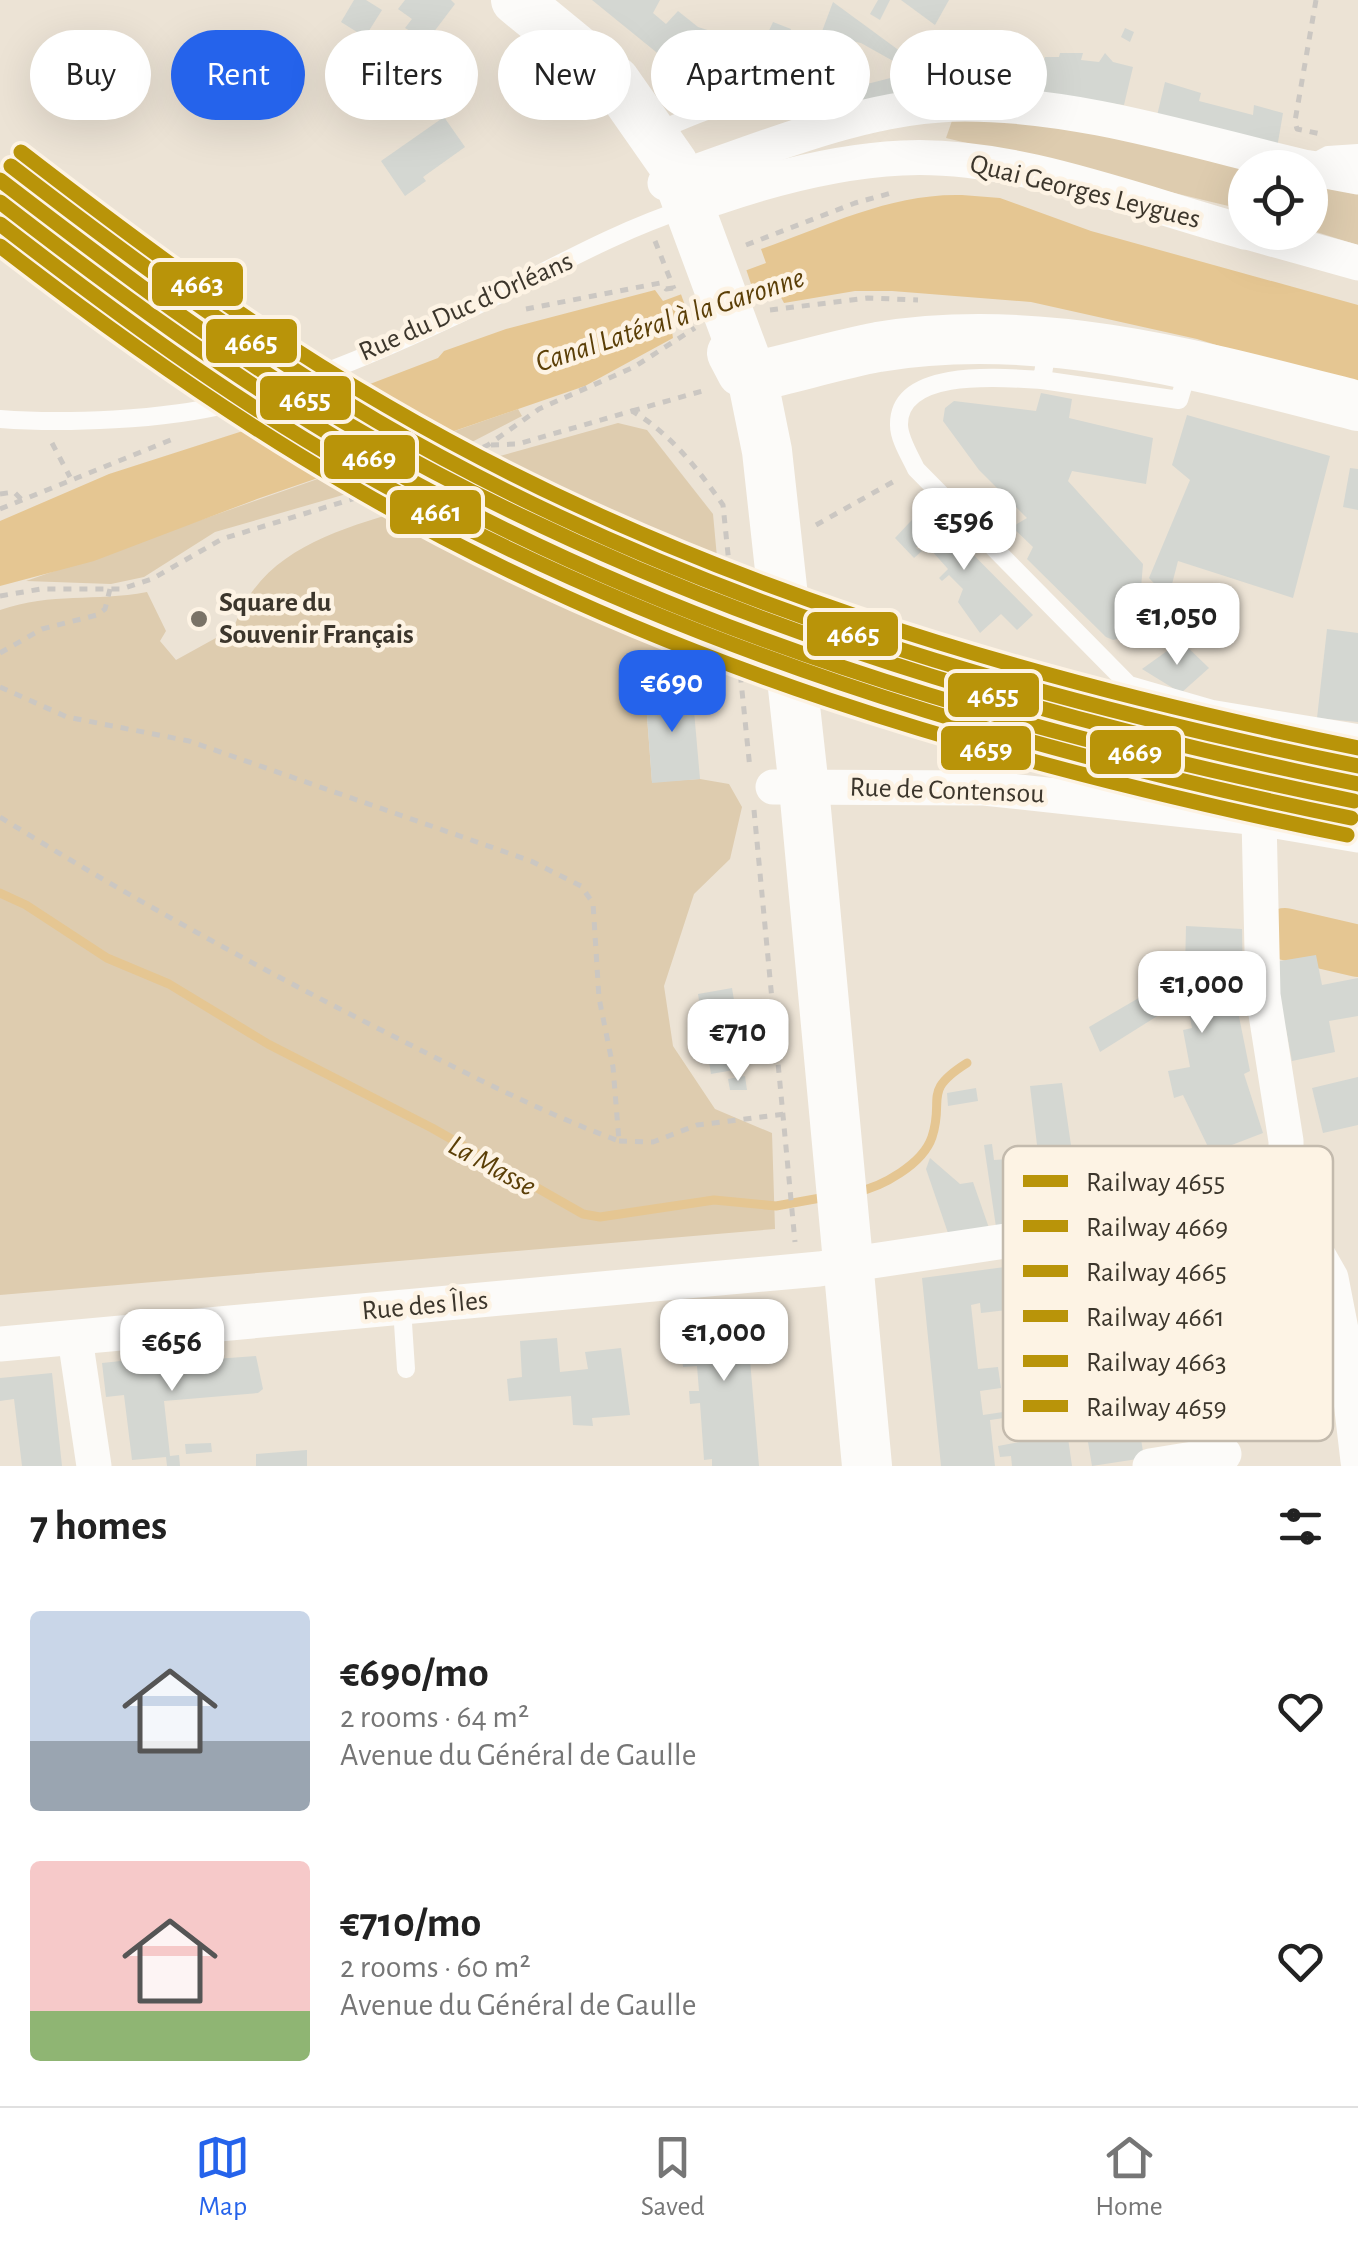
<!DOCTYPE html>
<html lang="en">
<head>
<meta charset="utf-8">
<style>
	body { margin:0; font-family:"Alegreya Sans",sans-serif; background:#f2f2f2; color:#222; height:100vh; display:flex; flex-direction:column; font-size:38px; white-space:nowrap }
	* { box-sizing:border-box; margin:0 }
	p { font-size:32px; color:#767676 }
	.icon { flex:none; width:55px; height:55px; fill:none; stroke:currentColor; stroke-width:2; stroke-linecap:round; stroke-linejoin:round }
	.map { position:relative; height:1466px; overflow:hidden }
	.sheet { display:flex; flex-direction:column; background:#fff; flex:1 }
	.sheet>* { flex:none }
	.banner { position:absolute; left:30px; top:30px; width:1300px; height:90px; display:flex; gap:20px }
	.controls { position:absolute; left:1228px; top:150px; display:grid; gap:20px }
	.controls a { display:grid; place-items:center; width:100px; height:100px; border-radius:50%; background:#fff; box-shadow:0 10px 40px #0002; font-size:50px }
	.price { position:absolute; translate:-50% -85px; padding:0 22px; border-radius:20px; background:#fff; color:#222; font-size:32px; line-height:65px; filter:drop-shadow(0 2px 5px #0008) }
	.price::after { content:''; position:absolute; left:50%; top:60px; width:30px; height:22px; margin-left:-15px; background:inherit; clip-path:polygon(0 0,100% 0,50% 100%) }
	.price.selected { background:#2563eb; color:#fff }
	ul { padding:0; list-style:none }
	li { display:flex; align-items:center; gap:30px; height:250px; padding:0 30px }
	li span { display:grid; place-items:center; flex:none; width:280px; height:200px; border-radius:10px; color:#555 }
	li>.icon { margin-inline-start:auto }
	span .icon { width:120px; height:120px; fill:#fffc; stroke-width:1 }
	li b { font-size:42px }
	h2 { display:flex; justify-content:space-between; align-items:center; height:120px; padding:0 30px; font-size:42px }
	.pill { padding:0 35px; border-radius:45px; background:#fff; box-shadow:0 10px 40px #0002; font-size:35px; line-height:90px }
	.pill.selected { background:#2563eb; color:#fff }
	.dock { display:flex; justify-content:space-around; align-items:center; height:140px; border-top:2px solid #e0e0e0; background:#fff; font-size:28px; color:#767676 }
	.dock a { display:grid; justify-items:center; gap:5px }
	.dock .selected { color:#2563eb }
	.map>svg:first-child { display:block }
</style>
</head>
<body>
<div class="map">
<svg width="1358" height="1466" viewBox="0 0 1358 1466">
	<rect width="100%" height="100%" fill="#ece3d5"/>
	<g fill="#deccaf">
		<path d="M954 115 1060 122 1245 168V210L946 138Z"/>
		<path d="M1310 182 1358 193V245L1310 230Z"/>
		<path d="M518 409 522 416 439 459 374 486 215 532 144 577 111 584 26 581Z"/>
		<path d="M618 423 647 430 713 514 719 579 649 555 484 473 489 459Z"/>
		<path d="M411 508 491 536 605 599 725 639 645 690 652 782 700 779 729 784 742 807 730 859 694 894 664 986 673 1046 715 1109 772 1133 775 1229 0 1295V610C53 592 94 602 147 592L166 631 160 641 176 660 234 628C259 550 340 529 411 508Z"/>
	</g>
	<path fill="#e5c692" d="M962 195 1000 198 1091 231 1358 305V389L1197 339 1031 302 892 291H855L784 303 777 290 671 325 673 338 585 386 257 499 94 561 0 586V521L109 474 268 423 438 358 444 351 506 329 655 290 663 301 766 263 761 249C827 226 891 193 962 195Z"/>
	<path fill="#ece3d5" d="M745 266 757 302 692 324 679 289Z"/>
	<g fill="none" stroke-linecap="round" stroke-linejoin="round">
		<g stroke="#e5c692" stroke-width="9">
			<path d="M0 893 26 905 107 958 169 984 268 1044 432 1128 583 1214 600 1217 714 1200 776 1206 826 1197"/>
			<path d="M856 1192C882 1187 923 1164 932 1137 945 1098 921 1092 967 1063"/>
		</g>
		<path stroke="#e5c692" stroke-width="52" d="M1285 934 1358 951"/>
	</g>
	<g fill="#d4d7d2" fill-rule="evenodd">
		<path d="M354 0H366L382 10 365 37 341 22Z"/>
		<path d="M405 0H451L455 4 427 41 405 28 412 19 398 9Z"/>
		<path d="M592 0H660L653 13 666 24 678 11 698 27 720 34 713 47 758 54 773 22 791 29 782 61 806 64 810 48 845 50 837 76 802 75 800 86 776 80 775 85 723 87 700 79 696 90 672 82 677 69Z"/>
		<path d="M878 0H890L880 20 870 14Z"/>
		<path d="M901 0H949L935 25Z"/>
		<path d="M833 2 908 57 902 66 861 43 821 34Z"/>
		<path d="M1125 28 1134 32 1130 42 1121 37Z"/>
		<path d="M1060 53H1083L1081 60 1099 62 1105 53 1113 62 1133 67 1124 105 984 87 922 95 929 60 991 57V62L1043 63 1045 57H1059Z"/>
		<path d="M902 75 905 94 843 103 827 98 829 85 871 83Z"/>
		<path d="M1165 82 1201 93 1199 101 1253 115 1254 105 1283 113 1277 148 1156 120Z"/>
		<path d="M444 117 465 147 423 177 426 181 405 196 381 161Z"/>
		<path d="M1041 393 1072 399 1069 418 1153 438 1146 484 1072 471 1068 481 1143 564 1141 588 1146 596 1138 600 1150 618 1135 635 1113 640 1106 637 1027 559 1033 547 1012 527 1027 518 979 470 943 421 945 408 954 401 1036 411Z"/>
		<path d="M1187 415 1330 456 1293 598 1178 561 1171 588 1164 594 1149 578 1190 480 1172 465Z"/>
		<path d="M1350 468 1358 469V510L1343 507Z"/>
		<path d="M925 506 1033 615 1017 630 1001 614 980 633 958 602 963 589 949 575 942 581 939 578 948 569 923 541 916 548 922 551 914 558 895 538Z"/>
		<path d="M1327 629 1358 633V722L1317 718Z"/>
		<path d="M1181 641 1209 668 1181 693 1142 669Z"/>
		<path d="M692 688 700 779 652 783 645 689Z"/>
		<path d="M1186 926 1242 929 1243 982H1232L1250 1071 1244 1074 1263 1133 1211 1153 1183 1095 1174 1098 1168 1071 1190 1067 1183 1030 1192 1028 1186 998 1100 1052 1089 1027 1185 971Z"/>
		<path d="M1316 955 1322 985 1358 978V1016L1329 1021 1335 1052 1292 1061 1286 1029 1281 1030 1274 962Z"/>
		<path d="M732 988 745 1068 711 1074 698 994Z"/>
		<path d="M745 1076 747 1090H730L728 1079Z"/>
		<path d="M1358 1077V1125L1323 1133 1312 1088Z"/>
		<path d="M1062 1083 1074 1166 1111 1162 1112 1170 1132 1168 1141 1209 1046 1221 1039 1165H1033L1038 1222 996 1227 984 1145 992 1144 994 1160 1009 1159 1007 1149 1037 1145 1030 1086Z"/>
		<path d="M976 1088 978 1101 948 1106 947 1093Z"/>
		<path d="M930 1158 960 1184 973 1182 989 1228 948 1233 926 1169Z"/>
		<path d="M1266 1231 1283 1296 1291 1301 1285 1315 1226 1324 1221 1284 1191 1288 1190 1277 1150 1282 1152 1304 1172 1302 1178 1347 1113 1350V1358L1122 1357 1124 1373 1111 1374 1114 1398 1083 1402 1079 1359 1074 1351H1066L1065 1339 1049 1341 1043 1319 1071 1316 1073 1326 1112 1321 1111 1312 1119 1311 1118 1306 1135 1305 1133 1284 1021 1298 1024 1325 1040 1324V1330L1010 1333 1007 1310 981 1313 980 1303 971 1305 978 1369 998 1367 1001 1388 980 1391 983 1415 1003 1412 1004 1418 990 1420 995 1466H941L922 1278 1148 1248 1216 1245 1215 1239ZM1255 1270 1256 1274 1246 1275 1251 1306 1231 1312 1228 1291 1238 1289 1235 1272Z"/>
		<path d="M745 1301 759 1466H712V1459L704 1460 700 1403 690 1404 689 1391H699L697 1366 683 1367 681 1348 694 1342 692 1307Z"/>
		<path d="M557 1338 560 1372 588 1369 585 1352 621 1348 630 1415 592 1418 593 1426 573 1425 571 1396 509 1401 507 1379 522 1377 520 1341Z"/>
		<path d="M256 1356 263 1389 258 1393 164 1401 170 1456 179 1455 180 1466H167L166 1457 132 1460 124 1395 106 1397 102 1363 159 1357 160 1363Z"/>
		<path d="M52 1373 62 1466H22L14 1399 0 1401V1378Z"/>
		<path d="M1060 1382 1072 1466H1012L1011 1456 1000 1457 998 1446 1025 1441 1021 1410 1009 1411 1008 1403 1019 1401 1017 1386Z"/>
		<path d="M1220 1421 1226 1444 1199 1449 1194 1425Z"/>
		<path d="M1129 1423 1132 1441 1141 1439 1144 1458 1092 1466 1086 1430Z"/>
		<path d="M211 1443 212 1452 186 1454 185 1444Z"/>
		<path d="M307 1450V1466H256V1454Z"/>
	</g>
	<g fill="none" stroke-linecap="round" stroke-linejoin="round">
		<g stroke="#cbc7c2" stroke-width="5" stroke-dasharray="8 8" stroke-linecap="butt">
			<path d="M1316 0 1295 121 1297 129 1321 134"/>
			<path d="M655 241 674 289"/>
			<path d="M746 245 855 203 895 192"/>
			<path d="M526 309 660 283 666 289 679 287"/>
			<path d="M770 310 868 298 918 300"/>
			<path d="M632 411 706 390"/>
			<path d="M52 443 70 477"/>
			<path d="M491 445 518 444 632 411C670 433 698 469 723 505L750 769"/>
			<path d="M0 494 14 492 23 501"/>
			<path d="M0 509 173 439"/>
			<path d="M816 525 898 479"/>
			<path d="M0 596 41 589H121L152 579 222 539 398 485 488 445 539 409 634 367 695 328"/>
			<path d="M0 653 42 629 97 615 105 609 110 589"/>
			<path d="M0 687 67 717 189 741 531 861 581 886 593 903 599 998 613 1067 619 1141C538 1111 462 1071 385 1032 253 965 125 895 0 817"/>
			<path d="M754 810 795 1242"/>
			<path d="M619 1141 653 1142 697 1125 785 1114"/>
		</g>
		<g stroke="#fcfbf9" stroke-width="18">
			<path d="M653 133C698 114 806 61 832 128"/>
			<path d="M1313 163 1328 155 1358 153"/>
			<path d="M1048 343 1042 380C1005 378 898 367 899 425 899 439 910 456 916 469L1129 685 1212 709 1358 733"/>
			<path d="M1042 380 1179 400 1188 370"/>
			<path d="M0 419C63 424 166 420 227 404 307 384 399 343 474 307 544 273 613 232 688 208"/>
			<path d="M402 1308 406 1369"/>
		</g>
		<g stroke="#fcfbf9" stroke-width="35">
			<path d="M1310 168 1358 177"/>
			<path d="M665 183C759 151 864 104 965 104 1081 104 1196 142 1308 168"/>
			<path d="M715 198C773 178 840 161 902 158 1012 152 1139 203 1245 232"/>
			<path d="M1247 232 1358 263"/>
			<path d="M773 787 984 788 1259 818 1358 835"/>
			<path d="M1259 818 1263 995 1286 1141V1199"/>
			<path d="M1286 1199 1331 1278 1345 1350 1358 1461"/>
			<path d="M75 1338 94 1466"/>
			<path d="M0 1344 819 1269 1286 1199"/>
			<path d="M1150 1466 1224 1454"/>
		</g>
		<g stroke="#fcfbf9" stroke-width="50">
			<path d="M516 0 615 81 673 164 752 377 767 451 804 788 867 1466"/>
			<path d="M732 353 742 372 752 377C794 368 836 355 878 347 1040 320 1203 366 1358 406"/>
		</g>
		<path stroke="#d3d1cd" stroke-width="8" stroke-dasharray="18 18" stroke-linecap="butt" d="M907 642C1055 691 1203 733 1358 755"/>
		<g stroke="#fdf3e4" stroke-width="22">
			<path id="rail-1" d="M0 180C120 272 240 364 372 438 679 612 1014 714 1358 784"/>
		</g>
		<g stroke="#fdf3e4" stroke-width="22">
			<path id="rail-2" d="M0 202C116 292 234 378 360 452 667 631 1009 731 1354 801"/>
		</g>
		<g stroke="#fdf3e4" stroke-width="22">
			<path id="rail-3" d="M11 166C129 257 248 345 377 421 679 598 1018 697 1358 766"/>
		</g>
		<g stroke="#fdf3e4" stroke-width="22">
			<path id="rail-4" d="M0 224C114 312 230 398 355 469 666 644 1003 747 1351 818"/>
		</g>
		<g stroke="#fdf3e4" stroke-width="22">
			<path id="rail-5" d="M21 152C139 243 258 332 387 406 686 581 1021 679 1358 748"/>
		</g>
		<g stroke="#fdf3e4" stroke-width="22">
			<path id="rail-6" d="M0 246C110 331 222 411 342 481 650 664 999 764 1347 835"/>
		</g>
		<use href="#rail-1" stroke="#b99409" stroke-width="15"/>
		<use href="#rail-2" stroke="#b99409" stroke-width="15"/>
		<use href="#rail-3" stroke="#b99409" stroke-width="15"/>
		<use href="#rail-4" stroke="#b99409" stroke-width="15"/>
		<use href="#rail-5" stroke="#b99409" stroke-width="15"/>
		<use href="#rail-6" stroke="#b99409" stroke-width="15"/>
	</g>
	<circle fill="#7a7367" stroke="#fdf3e4" stroke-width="4" cx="199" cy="619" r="10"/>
	<g text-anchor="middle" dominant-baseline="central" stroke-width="9" stroke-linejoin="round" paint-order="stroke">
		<g font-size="28" fill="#3c362c" stroke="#fdf3e4">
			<text transform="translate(1085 192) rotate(14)">Quai Georges Leygues</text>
			<text transform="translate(466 307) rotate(-24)">Rue du Duc d'Orléans</text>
			<text transform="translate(947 791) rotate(2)">Rue de Contensou</text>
			<text transform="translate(425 1306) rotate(-5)">Rue des Îles</text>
		</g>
		<g font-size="28" font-weight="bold" fill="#3c362c" stroke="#fdf3e4" text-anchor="start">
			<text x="219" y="603">Square du<tspan x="219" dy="32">Souvenir Français</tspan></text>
		</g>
		<g font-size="30" font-style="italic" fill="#5b3f07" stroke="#fdf3e4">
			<text transform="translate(670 320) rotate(-18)">Canal Latéral à la Garonne</text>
			<text transform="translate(492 1166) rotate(29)">La Masse</text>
		</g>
	</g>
	<rect x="1003" y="1146" width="330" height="295" rx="15" fill="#fdf3e4" stroke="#c3baad" stroke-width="2.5"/>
	<rect x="1023" y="1175" width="45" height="12" fill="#b99409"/>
	<rect x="1023" y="1220" width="45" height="12" fill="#b99409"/>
	<rect x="1023" y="1265" width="45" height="12" fill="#b99409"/>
	<rect x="1023" y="1310" width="45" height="12" fill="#b99409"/>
	<rect x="1023" y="1355" width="45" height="12" fill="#b99409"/>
	<rect x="1023" y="1400" width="45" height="12" fill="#b99409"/>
	<g font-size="28" fill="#3c362c">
		<text x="1086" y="1191">Railway 4655</text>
		<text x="1086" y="1236">Railway 4669</text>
		<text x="1086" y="1281">Railway 4665</text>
		<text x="1086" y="1326">Railway 4661</text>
		<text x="1086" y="1371">Railway 4663</text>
		<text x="1086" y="1416">Railway 4659</text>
	</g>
	<g stroke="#fdf3e4" stroke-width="4">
		<rect x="150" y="260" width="95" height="48" rx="10" fill="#b99409"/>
		<rect x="204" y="317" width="95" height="48" rx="10" fill="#b99409"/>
		<rect x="258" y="374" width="95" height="48" rx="10" fill="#b99409"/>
		<rect x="322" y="433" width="95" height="48" rx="10" fill="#b99409"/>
		<rect x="388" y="488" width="95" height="48" rx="10" fill="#b99409"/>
		<rect x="805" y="610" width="95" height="48" rx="10" fill="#b99409"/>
		<rect x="946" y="671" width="95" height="48" rx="10" fill="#b99409"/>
		<rect x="939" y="724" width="94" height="48" rx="10" fill="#b99409"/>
		<rect x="1088" y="728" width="95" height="48" rx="10" fill="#b99409"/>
	</g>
	<g font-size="28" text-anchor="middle" font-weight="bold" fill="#fff">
		<text x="197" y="293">4663</text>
		<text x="251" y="351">4665</text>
		<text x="305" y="408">4655</text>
		<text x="369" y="467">4669</text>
		<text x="436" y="521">4661</text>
		<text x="853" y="643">4665</text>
		<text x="993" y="704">4655</text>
		<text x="986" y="758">4659</text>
		<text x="1135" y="761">4669</text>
	</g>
</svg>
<div class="controls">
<a><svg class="icon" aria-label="locate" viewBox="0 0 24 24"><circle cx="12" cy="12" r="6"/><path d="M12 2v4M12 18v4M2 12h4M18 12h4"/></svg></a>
</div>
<b class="price" style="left:964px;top:573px">€596</b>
<b class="price" style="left:1177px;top:668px">€1,050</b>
<b class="price selected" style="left:672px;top:735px">€690</b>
<b class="price" style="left:1202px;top:1036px">€1,000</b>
<b class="price" style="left:738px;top:1084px">€710</b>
<b class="price" style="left:724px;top:1384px">€1,000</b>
<b class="price" style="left:172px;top:1394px">€656</b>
<div class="banner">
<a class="pill">Buy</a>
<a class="pill selected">Rent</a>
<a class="pill">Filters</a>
<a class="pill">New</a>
<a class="pill">Apartment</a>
<a class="pill">House</a>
</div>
</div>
<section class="sheet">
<h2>7 homes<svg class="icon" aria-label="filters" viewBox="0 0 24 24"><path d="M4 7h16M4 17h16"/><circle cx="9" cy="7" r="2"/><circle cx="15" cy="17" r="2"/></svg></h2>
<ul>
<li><span style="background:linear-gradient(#c9d6e8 65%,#9aa5b1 0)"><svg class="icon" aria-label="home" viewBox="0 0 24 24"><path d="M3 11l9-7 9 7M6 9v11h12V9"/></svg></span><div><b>€690/mo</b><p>2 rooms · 64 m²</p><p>Avenue du Général de Gaulle</p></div><svg class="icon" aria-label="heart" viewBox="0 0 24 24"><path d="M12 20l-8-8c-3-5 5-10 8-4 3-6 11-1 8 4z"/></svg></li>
<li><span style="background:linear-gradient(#f6c9c9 75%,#8fb573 0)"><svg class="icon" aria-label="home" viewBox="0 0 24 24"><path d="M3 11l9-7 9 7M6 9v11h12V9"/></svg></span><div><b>€710/mo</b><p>2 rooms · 60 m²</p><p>Avenue du Général de Gaulle</p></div><svg class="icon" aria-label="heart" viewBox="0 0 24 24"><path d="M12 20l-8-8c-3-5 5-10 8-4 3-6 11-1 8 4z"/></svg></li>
</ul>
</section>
<nav class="dock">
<a class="selected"><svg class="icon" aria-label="map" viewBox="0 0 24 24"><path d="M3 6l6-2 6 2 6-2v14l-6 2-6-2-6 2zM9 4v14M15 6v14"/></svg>Map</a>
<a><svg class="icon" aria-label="saved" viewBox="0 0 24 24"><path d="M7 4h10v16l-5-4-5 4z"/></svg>Saved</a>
<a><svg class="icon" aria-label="home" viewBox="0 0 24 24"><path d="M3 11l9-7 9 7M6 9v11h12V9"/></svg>Home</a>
</nav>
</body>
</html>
